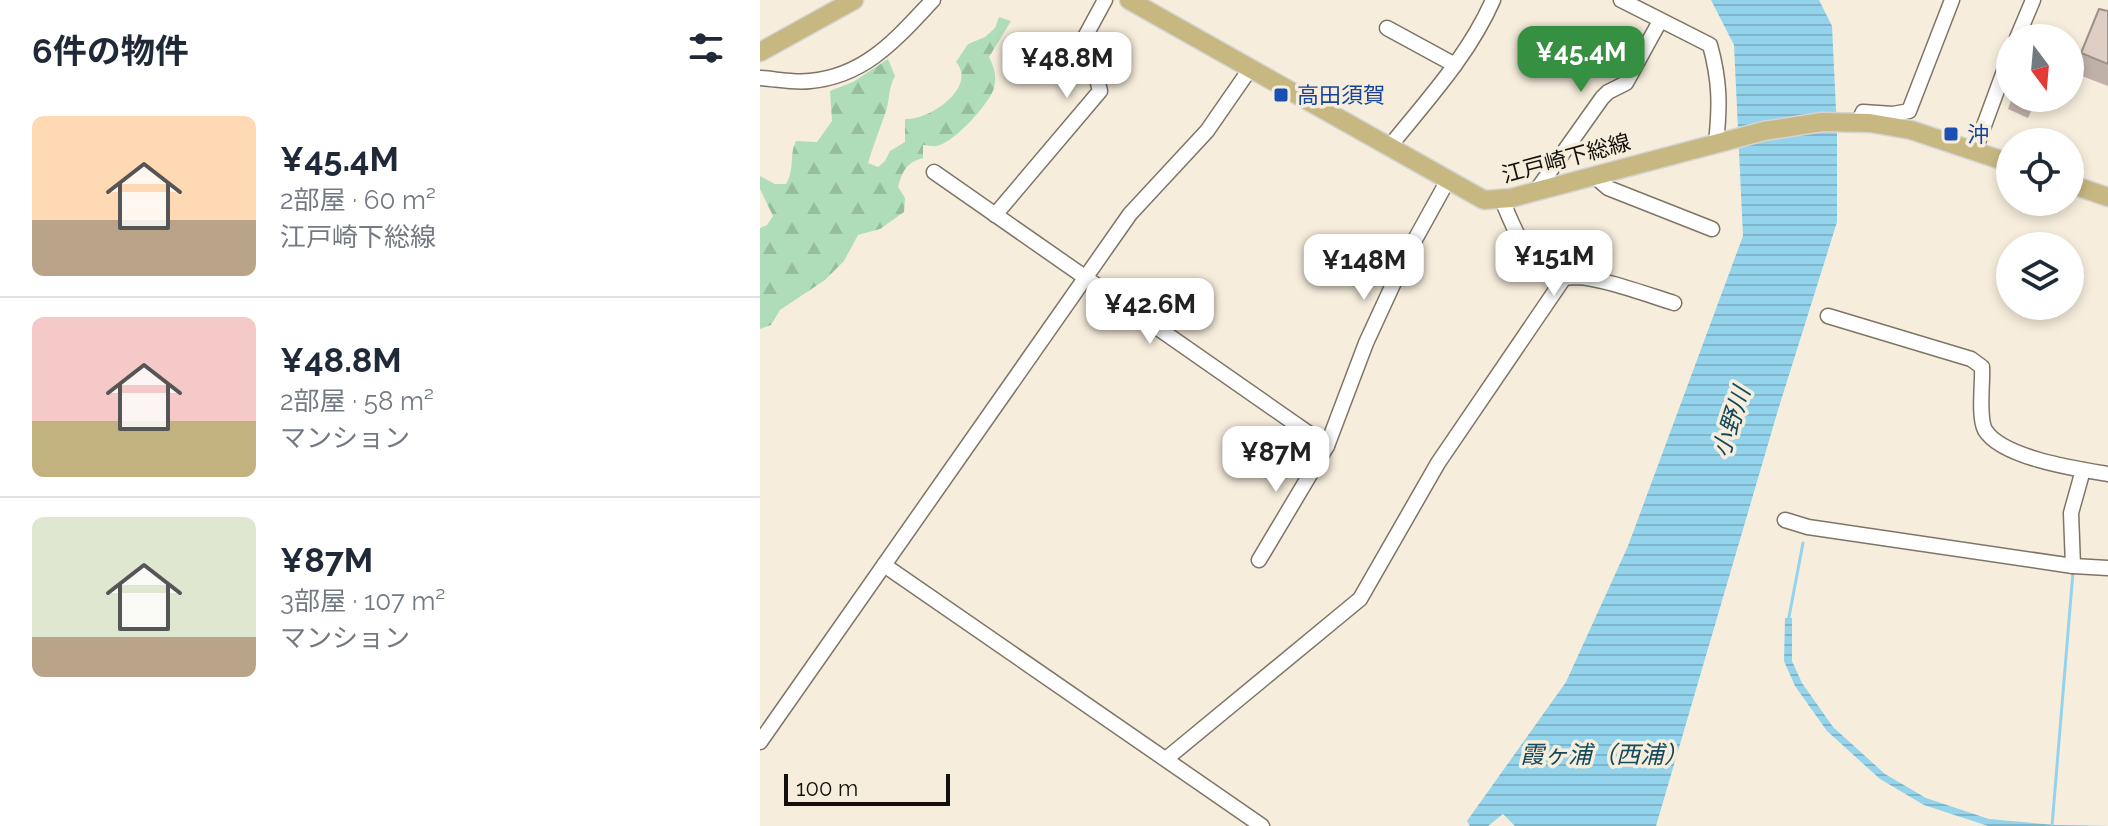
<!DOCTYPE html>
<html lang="ja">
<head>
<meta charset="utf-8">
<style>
	body { margin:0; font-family:Raleway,"Noto Sans JP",sans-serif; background:#f2f2f3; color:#1f2937; height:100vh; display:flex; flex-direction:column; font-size:30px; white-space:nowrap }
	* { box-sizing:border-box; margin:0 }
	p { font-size:26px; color:#747a83 }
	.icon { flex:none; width:44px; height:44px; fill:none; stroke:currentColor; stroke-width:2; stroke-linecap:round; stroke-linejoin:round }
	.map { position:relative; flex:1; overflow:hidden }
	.sheet { display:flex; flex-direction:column; background:#fff; width:760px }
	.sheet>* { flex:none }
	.needle { width:52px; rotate:164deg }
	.tools { position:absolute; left:1236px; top:24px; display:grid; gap:16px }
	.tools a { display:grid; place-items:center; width:88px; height:88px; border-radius:50%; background:#fff; box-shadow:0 4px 12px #0003; font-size:40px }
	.scale { position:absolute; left:24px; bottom:20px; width:166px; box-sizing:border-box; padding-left:8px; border:4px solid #12100a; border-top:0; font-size:22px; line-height:28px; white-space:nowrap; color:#12100a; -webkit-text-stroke:6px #f6eddc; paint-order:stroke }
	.price { position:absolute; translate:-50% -68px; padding:0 18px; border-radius:16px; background:#fff; color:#222; font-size:26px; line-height:52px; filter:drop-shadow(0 2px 4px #0008) }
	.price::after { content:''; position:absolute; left:50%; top:48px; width:24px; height:18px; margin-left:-12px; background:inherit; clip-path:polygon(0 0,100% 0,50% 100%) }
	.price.active { background:#359041; color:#fff }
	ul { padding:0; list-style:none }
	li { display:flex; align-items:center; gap:24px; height:200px; padding:0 32px }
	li+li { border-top:2px solid #e0e1e3 }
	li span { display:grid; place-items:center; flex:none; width:224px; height:160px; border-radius:12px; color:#555 }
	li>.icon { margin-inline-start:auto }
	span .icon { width:96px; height:96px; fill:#fffc; stroke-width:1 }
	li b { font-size:34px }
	h2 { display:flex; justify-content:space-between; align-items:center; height:96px; padding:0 32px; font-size:34px }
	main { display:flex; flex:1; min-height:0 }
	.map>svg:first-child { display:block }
</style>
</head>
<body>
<main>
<section class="sheet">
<h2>6件の物件<svg class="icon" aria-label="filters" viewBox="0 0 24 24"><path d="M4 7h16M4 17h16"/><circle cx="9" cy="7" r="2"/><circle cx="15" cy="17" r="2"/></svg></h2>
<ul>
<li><span style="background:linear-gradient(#ffd9b3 65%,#b9a48a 0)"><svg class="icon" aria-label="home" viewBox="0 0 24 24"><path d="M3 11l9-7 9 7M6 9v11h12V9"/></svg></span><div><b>¥45.4M</b><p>2部屋 · 60 m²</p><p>江戸崎下総線</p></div></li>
<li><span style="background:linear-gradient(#f6c9c9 65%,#c2b280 0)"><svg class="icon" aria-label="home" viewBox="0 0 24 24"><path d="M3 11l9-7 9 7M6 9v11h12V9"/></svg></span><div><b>¥48.8M</b><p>2部屋 · 58 m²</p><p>マンション</p></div></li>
<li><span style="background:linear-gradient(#dfe7d0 75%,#b9a48a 0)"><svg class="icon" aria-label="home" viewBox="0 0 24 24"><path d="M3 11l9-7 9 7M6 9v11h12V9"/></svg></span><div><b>¥87M</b><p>3部屋 · 107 m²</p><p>マンション</p></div></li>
</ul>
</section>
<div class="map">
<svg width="1348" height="826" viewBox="0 0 1348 826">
	<defs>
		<pattern id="forest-firs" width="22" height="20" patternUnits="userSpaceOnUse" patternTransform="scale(2)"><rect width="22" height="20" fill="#b0ddb9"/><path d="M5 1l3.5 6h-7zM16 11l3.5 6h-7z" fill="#96bd9e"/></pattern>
		<pattern id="water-rules" width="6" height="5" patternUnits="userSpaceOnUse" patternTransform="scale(2)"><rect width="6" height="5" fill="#93d4ec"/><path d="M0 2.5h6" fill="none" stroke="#7eb5c9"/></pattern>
	</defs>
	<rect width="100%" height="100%" fill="#f6eddc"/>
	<path fill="url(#forest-firs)" d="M239 17 251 21 229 57C234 67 237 76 234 88 230 103 193 144 176 146 172 147 168 145 163 145V158C146 163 143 170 138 187L145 198 144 212 120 229 98 235 84 261 65 280 20 310 11 325 0 329V228L7 225 13 216 0 189V176L15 184H26C35 170 29 154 36 141L57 142 72 121 70 91 93 82 128 59 135 76C128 88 130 101 125 114 119 131 113 146 108 163L118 167 125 161 130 151 145 142V119C169 121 218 87 196 62L208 44 225 37 235 28Z"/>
	<g fill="url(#water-rules)">
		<path d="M951 0H1059L1072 26 1077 131V222L1018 410 896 826H755L743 814 728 826H710L707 821 806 682 868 546 983 236 974 45Z"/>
		<path d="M1025 618H1032V661L1042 683 1073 727 1125 774 1166 798 1229 819 1295 825 1348 826H1228L1164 805 1120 779 1067 731 1035 686 1024 661Z"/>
	</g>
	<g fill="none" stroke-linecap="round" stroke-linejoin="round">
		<g stroke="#93d4ec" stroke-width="3">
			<path d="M1028 622 1043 543"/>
			<path d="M1292 826 1313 572"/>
		</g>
		<g stroke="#7d7566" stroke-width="17">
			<g id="minor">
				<path d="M861 0 950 45C960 81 960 106 956 143"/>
				<path d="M627 28 695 65"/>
				<path d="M1257 38 1273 0"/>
				<path d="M0 78C16 79 34 83 50 81 106 76 137 38 173 0"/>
				<path d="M1098 123 1103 112 1133 114 1149 111 1192 0"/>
				<path d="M630 146C667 100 709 55 733 0"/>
				<path d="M1215 150 1250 55"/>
				<path d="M174 172 567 446"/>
				<path d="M833 175 848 188 952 229"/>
				<path d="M776 191 842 98 848 92 866 83 900 21"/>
				<path d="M742 200C753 226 764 256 788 273 799 281 805 277 817 277 842 278 888 295 914 303"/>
				<path d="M235 215 340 91 336 75 313 59 345 0"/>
				<path d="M1068 316 1211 359 1222 367C1223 382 1218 417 1225 430 1242 458 1317 469 1348 474"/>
				<path d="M1025 520 1048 527 1313 566 1348 568"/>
				<path d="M499 560 567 446 606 343 647 254 688 180"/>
				<path d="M124 565 502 826"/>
				<path d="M1313 566 1311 513 1323 470"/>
				<path d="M0 742 370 214 447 131 490 69"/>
				<path d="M406 759 600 599 678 463 802 281"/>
			</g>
		</g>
		<g stroke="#d4d4d3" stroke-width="21">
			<g id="major">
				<path d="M369 0 724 200 751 198 1004 131 1062 122 1110 123 1151 130 1250 163"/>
				<path d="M0 52 94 0"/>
				<path d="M1310 184 1348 197"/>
			</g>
		</g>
		<use href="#minor" stroke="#fff" stroke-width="14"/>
		<use href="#major" stroke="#c7b882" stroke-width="18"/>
	</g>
	<g fill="#c0b1a8">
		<path d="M1339 9 1348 11V86L1314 73Z"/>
		<path d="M1252 98H1277L1268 118 1248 109Z"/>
	</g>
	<g fill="#dfcec3" stroke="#9c9088" stroke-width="2">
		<path d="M1339 9 1348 11V64L1321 53Z"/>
		<path d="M1262 98H1276L1273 103Z"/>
	</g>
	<g fill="#1a4fb4" stroke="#f6eddc" stroke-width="3">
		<rect x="513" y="87" width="16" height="16" rx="4"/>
		<rect x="1183" y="126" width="16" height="16" rx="4"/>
	</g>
	<g text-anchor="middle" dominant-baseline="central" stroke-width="7" stroke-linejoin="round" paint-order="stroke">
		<g font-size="22" fill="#164399" stroke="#f6eddc" text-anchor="start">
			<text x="537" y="95">高田須賀</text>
			<text x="1207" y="134">沖</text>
		</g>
		<g font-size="22" fill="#12100a" stroke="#f6eddc">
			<text transform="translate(806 158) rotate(-15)">江戸崎下総線</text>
		</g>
		<g font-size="24" font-style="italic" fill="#12495b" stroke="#f6eddc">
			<text transform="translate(971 422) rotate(-72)">小野川</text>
			<text x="844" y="754">霞ヶ浦（西浦）</text>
		</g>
	</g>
</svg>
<div class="tools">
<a><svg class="needle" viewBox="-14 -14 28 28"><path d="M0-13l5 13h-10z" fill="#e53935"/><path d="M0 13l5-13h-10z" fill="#747a83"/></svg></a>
<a><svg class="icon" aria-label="locate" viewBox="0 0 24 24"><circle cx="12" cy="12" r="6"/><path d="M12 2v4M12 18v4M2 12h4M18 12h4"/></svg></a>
<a><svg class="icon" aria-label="layers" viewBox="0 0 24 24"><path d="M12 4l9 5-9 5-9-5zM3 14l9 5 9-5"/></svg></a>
</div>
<div class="scale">100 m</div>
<b class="price active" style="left:821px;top:94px">¥45.4M</b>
<b class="price" style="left:307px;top:100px">¥48.8M</b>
<b class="price" style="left:794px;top:298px">¥151M</b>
<b class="price" style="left:604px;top:302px">¥148M</b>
<b class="price" style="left:390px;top:346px">¥42.6M</b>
<b class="price" style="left:516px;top:494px">¥87M</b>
</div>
</main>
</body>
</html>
